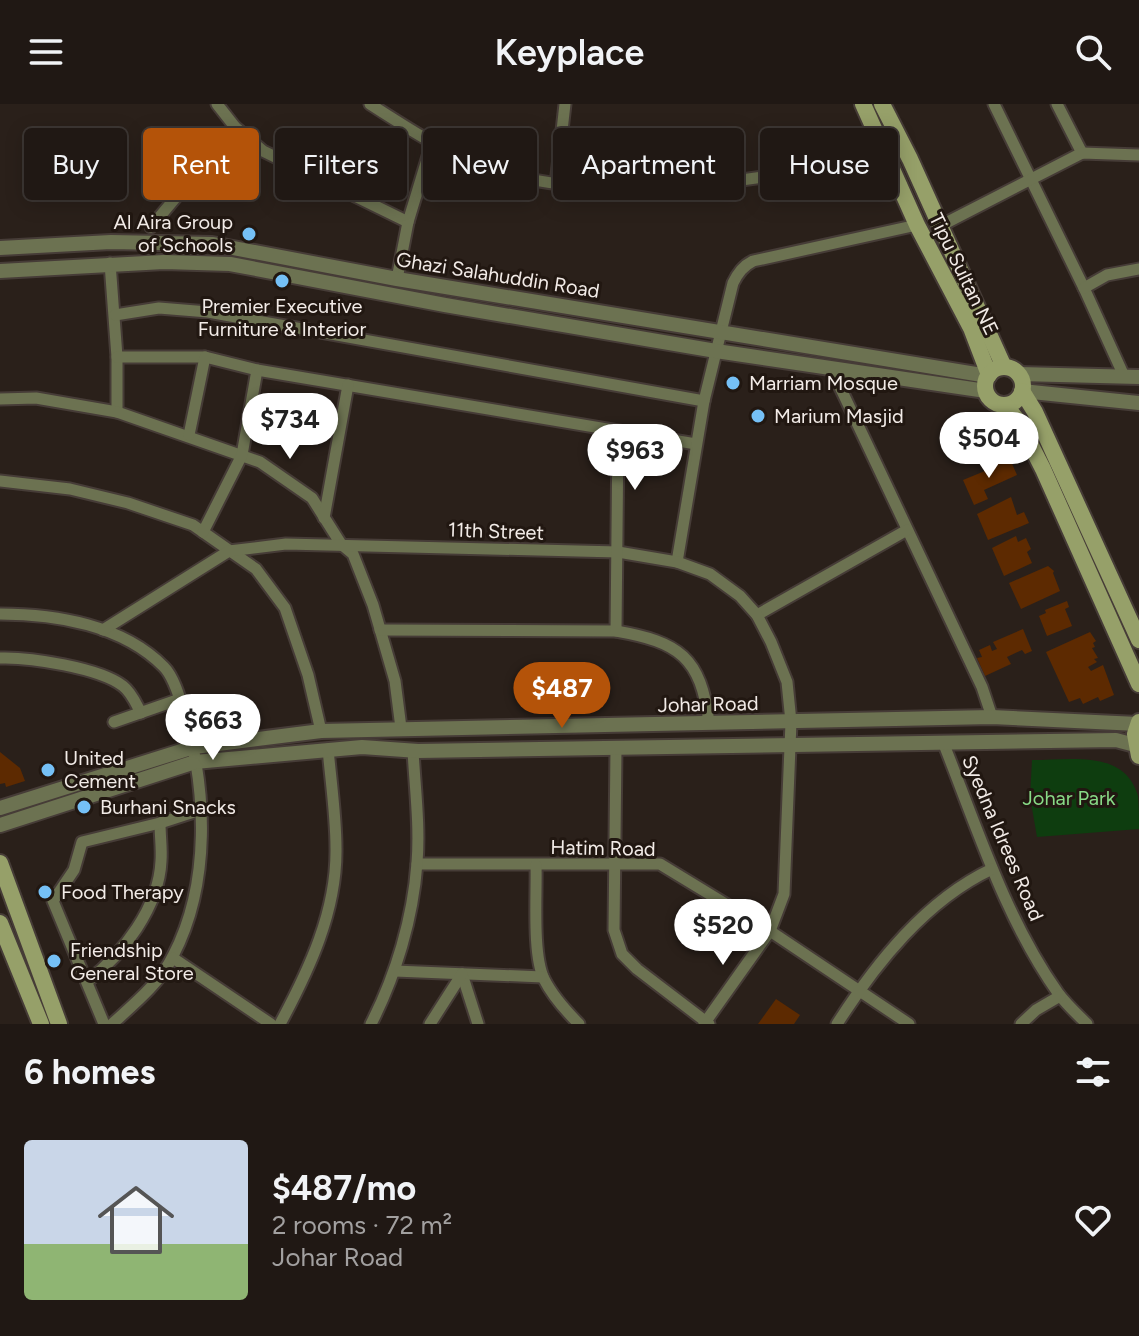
<!DOCTYPE html>
<html lang="en">
<head>
<meta charset="utf-8">
<style>
	body { margin:0; font-family:Figtree,sans-serif; background:#2d2522; color:#f1f3f6; height:100vh; display:flex; flex-direction:column; font-size:30px; white-space:nowrap }
	* { box-sizing:border-box; margin:0 }
	p { font-size:26px; color:#a2a0a0 }
	.icon { flex:none; width:44px; height:44px; fill:none; stroke:currentColor; stroke-width:2; stroke-linecap:round; stroke-linejoin:round }
	.map { position:relative; height:920px; overflow:hidden }
	.panel { display:flex; flex-direction:column; background:#201814; flex:1 }
	.panel>* { flex:none }
	.guide { position:absolute; left:24px; top:24px; width:1092px; height:72px; display:flex; gap:16px }
	.price { position:absolute; translate:-50% -68px; padding:0 18px; border-radius:28px; background:#fff; color:#222; font-size:26px; line-height:52px; filter:drop-shadow(0 2px 4px #0008) }
	.price::after { content:''; position:absolute; left:50%; top:48px; width:24px; height:18px; margin-left:-12px; background:inherit; clip-path:polygon(0 0,100% 0,50% 100%) }
	.price.on { background:#b45309; color:#fff }
	ul { padding:0; list-style:none }
	li { display:flex; align-items:center; gap:24px; height:200px; padding:0 24px }
	li span { display:grid; place-items:center; flex:none; width:224px; height:160px; border-radius:8px; color:#555 }
	li>.icon { margin-inline-start:auto }
	span .icon { width:96px; height:96px; fill:#fffc; stroke-width:1 }
	li b { font-size:34px }
	h2 { display:flex; justify-content:space-between; align-items:center; height:96px; padding:0 24px; font-size:34px }
	.tag { padding:0 28px; border-radius:8px; background:#201814; box-shadow:0 4px 20px #0003,0 0 0 2px #3d3734; font-size:28px; line-height:72px }
	.tag.on { background:#b45309; color:#fff }
	header { display:flex; justify-content:space-between; align-items:center; height:104px; padding:0 24px; background:#201814; font-size:36px; font-weight:600 }
	.map>svg:first-child { display:block }
</style>
</head>
<body>
<header><svg class="icon" aria-label="menu" viewBox="0 0 24 24"><path d="M4 6h16M4 12h16M4 18h16"/></svg>Keyplace<svg class="icon" aria-label="search" viewBox="0 0 24 24"><circle cx="10" cy="10" r="6"/><path d="M15 15l6 6"/></svg></header>
<div class="map">
<svg width="1139" height="920" viewBox="0 0 1139 920">
	<rect width="100%" height="100%" fill="#2a201a"/>
	<path fill="#0e3d0f" d="M1032 656C1070 656 1125 645 1138 692 1139 702 1139 715 1139 725L1037 733 1030 693Z"/>
	<g fill="#5d2a01">
		<path d="M623 25H665L662 76H621Z"/>
		<path d="M1009 353 1017 371 984 386 988 395 974 401 963 376 997 362 996 359Z"/>
		<path d="M1011 393 1017 411 1024 408 1029 419 988 436 977 410Z"/>
		<path d="M1016 432 1018 438 1026 434 1031 445 1027 448 1032 459 1004 472 992 444Z"/>
		<path d="M1048 462 1054 467 1053 469 1060 487 1021 505 1009 479Z"/>
		<path d="M1067 497 1069 503 1065 505 1072 522 1047 532 1039 512 1046 509 1045 506Z"/>
		<path d="M1023 525 1032 547 1025 550 1022 546 1007 553 1011 560 985 572 977 554 982 553 979 546 990 541 992 547 997 545 993 538Z"/>
		<path d="M1090 528 1096 537 1093 539 1095 543 1092 544 1098 554 1094 555 1097 558 1088 563 1091 567 1103 561 1114 591 1100 597 1098 593 1083 600 1080 594 1069 598 1046 548Z"/>
		<path d="M0 648 20 664 25 677 6 683 5 679 0 680Z"/>
		<path d="M776 895 800 911 794 920H758Z"/>
	</g>
	<g fill="none" stroke-linecap="round" stroke-linejoin="round">
		<g stroke="#463c37" stroke-width="15">
			<g id="minor">
				<path d="M217 0 235 23 263 47 408 118"/>
				<path d="M370 0C406 23 442 47 482 62 600 105 765 76 886 51"/>
				<path d="M994 0 1084 184 1124 272"/>
				<path d="M1057 0 1082 49"/>
				<path d="M556 80 565 0"/>
				<path d="M940 122 1082 49 1139 51"/>
				<path d="M151 123 235 23"/>
				<path d="M110 159 117 253V308"/>
				<path d="M397 175 408 118 432 39"/>
				<path d="M1084 184 1107 171 1139 165"/>
				<path d="M115 211 159 204 208 208 704 297"/>
				<path d="M117 253H205L257 266 696 340"/>
				<path d="M831 264 982 583 992 613"/>
				<path d="M0 295 36 294 117 308 260 358 312 394 341 440 353 450 373 501 395 577 401 624"/>
				<path d="M189 331 205 253"/>
				<path d="M0 377 70 385 128 399 193 421 256 465 285 504 308 571 321 627"/>
				<path d="M324 414 348 281"/>
				<path d="M203 428 242 351 257 266"/>
				<path d="M677 458 704 297 733 179C738 169 743 162 753 157L917 121"/>
				<path d="M0 510C56 510 123 521 164 563 174 573 180 595 184 608 207 685 211 779 173 852 160 879 134 900 112 920"/>
				<path d="M757 511 907 426"/>
				<path d="M103 526 229 447 286 440 618 448 677 458 710 470 740 492 757 511 771 538 787 578 791 618 784 790 770 827 704 920"/>
				<path d="M380 526 616 527C679 538 701 553 709 619"/>
				<path d="M616 527 618 328"/>
				<path d="M0 554C30 553 100 564 123 582 132 589 136 600 141 609"/>
				<path d="M114 618 180 595"/>
				<path d="M943 638C977 723 1005 814 1058 889 1066 900 1077 910 1087 920"/>
				<path d="M616 644 614 826 622 850 637 865 709 920"/>
				<path d="M417 760H660L770 827 909 920"/>
				<path d="M536 761C537 789 532 850 544 875 552 891 566 907 579 920"/>
				<path d="M173 854 271 920"/>
				<path d="M395 867 543 873"/>
				<path d="M462 870 478 920"/>
				<path d="M88 877C123 850 159 803 161 757 162 745 160 732 160 719"/>
				<path d="M104 920 53 797 74 766 82 738 160 719 200 706"/>
				<path d="M280 920C309 866 337 807 336 744 336 712 331 678 328 645"/>
				<path d="M371 920C396 871 413 814 417 759 420 722 415 684 413 647"/>
				<path d="M430 920 462 870"/>
				<path d="M837 920C876 859 926 796 992 765"/>
				<path d="M1021 920 1036 906 1060 892"/>
			</g>
		</g>
		<g stroke="#463c37" stroke-width="18">
			<g id="tertiary">
				<path d="M0 144 111 138 212 140 397 175 988 272"/>
				<path d="M0 167 164 158 230 160 445 201 716 247 986 287"/>
				<path d="M1019 270 1139 273"/>
				<path d="M1022 287 1139 299"/>
				<path d="M0 704 194 643 321 627 992 613 1138 620"/>
				<path d="M0 721 195 658 362 643 418 647 1116 636 1135 641"/>
			</g>
		</g>
		<g stroke="#463c37" stroke-width="20">
			<g id="secondary">
				<path d="M863 0 917 121 971 224 989 271"/>
				<path d="M882 0 910 55 1004 263"/>
				<circle cx="1004" cy="282" r="19"/>
				<path d="M1022 287 1035 308 1139 536"/>
				<path d="M1005 301 1019 318 1043 365 1139 580"/>
				<path d="M1139 618 1135 630 1139 652"/>
				<path d="M0 759 59 920"/>
				<path d="M0 819 41 920"/>
			</g>
		</g>
		<use href="#minor" stroke="#6c7251" stroke-width="11"/>
		<use href="#tertiary" stroke="#6c7251" stroke-width="14"/>
		<use href="#secondary" stroke="#96a069" stroke-width="16"/>
	</g>
	<g fill="#75c0f6" stroke="#211711" stroke-width="3">
		<circle cx="249" cy="130" r="8"/>
		<circle cx="282" cy="177" r="8"/>
		<circle cx="733" cy="279" r="8"/>
		<circle cx="758" cy="312" r="8"/>
		<circle cx="48" cy="666" r="8"/>
		<circle cx="84" cy="703" r="8"/>
		<circle cx="45" cy="788" r="8"/>
		<circle cx="54" cy="857" r="8"/>
	</g>
	<g text-anchor="middle" dominant-baseline="central" stroke-width="6" stroke-linejoin="round" paint-order="stroke">
		<g font-size="20" fill="#f2ebe7" stroke="#211711" text-anchor="start">
			<text x="233" y="118" text-anchor="end">Al Aira Group<tspan x="233" dy="23">of Schools</tspan></text>
			<text x="282" y="202" text-anchor="middle">Premier Executive<tspan x="282" dy="23">Furniture &amp; Interior</tspan></text>
			<text x="749" y="279">Marriam Mosque</text>
			<text x="774" y="312">Marium Masjid</text>
			<text x="64" y="654">United<tspan x="64" dy="23">Cement</tspan></text>
			<text x="100" y="703">Burhani Snacks</text>
			<text x="61" y="788">Food Therapy</text>
			<text x="70" y="846">Friendship<tspan x="70" dy="23">General Store</tspan></text>
		</g>
		<g font-size="20" fill="#f2ebe7" stroke="#211711">
			<text transform="translate(964 170) rotate(64)">Tipu Sultan NE</text>
			<text transform="translate(498 171) rotate(9)">Ghazi Salahuddin Road</text>
			<text transform="translate(496 427) rotate(2)">11th Street</text>
			<text transform="translate(708 600) rotate(-1)">Johar Road</text>
			<text transform="translate(1003 734) rotate(67)">Syedna Idrees Road</text>
			<text transform="translate(603 744) rotate(1)">Hatim Road</text>
		</g>
		<g font-size="20" fill="#88da86" stroke="#211711">
			<text x="1069" y="694">Johar Park</text>
		</g>
	</g>
</svg>
<b class="price" style="left:290px;top:357px">$734</b>
<b class="price" style="left:989px;top:376px">$504</b>
<b class="price" style="left:635px;top:388px">$963</b>
<b class="price on" style="left:562px;top:626px">$487</b>
<b class="price" style="left:213px;top:658px">$663</b>
<b class="price" style="left:723px;top:863px">$520</b>
<div class="guide">
<a class="tag">Buy</a>
<a class="tag on">Rent</a>
<a class="tag">Filters</a>
<a class="tag">New</a>
<a class="tag">Apartment</a>
<a class="tag">House</a>
</div>
</div>
<section class="panel">
<h2>6 homes<svg class="icon" aria-label="filters" viewBox="0 0 24 24"><path d="M4 7h16M4 17h16"/><circle cx="9" cy="7" r="2"/><circle cx="15" cy="17" r="2"/></svg></h2>
<ul>
<li><span style="background:linear-gradient(#c9d6e8 65%,#8fb573 0)"><svg class="icon" aria-label="home" viewBox="0 0 24 24"><path d="M3 11l9-7 9 7M6 9v11h12V9"/></svg></span><div><b>$487/mo</b><p>2 rooms · 72 m²</p><p>Johar Road</p></div><svg class="icon" aria-label="heart" viewBox="0 0 24 24"><path d="M12 20l-8-8c-3-5 5-10 8-4 3-6 11-1 8 4z"/></svg></li>
</ul>
</section>
</body>
</html>
